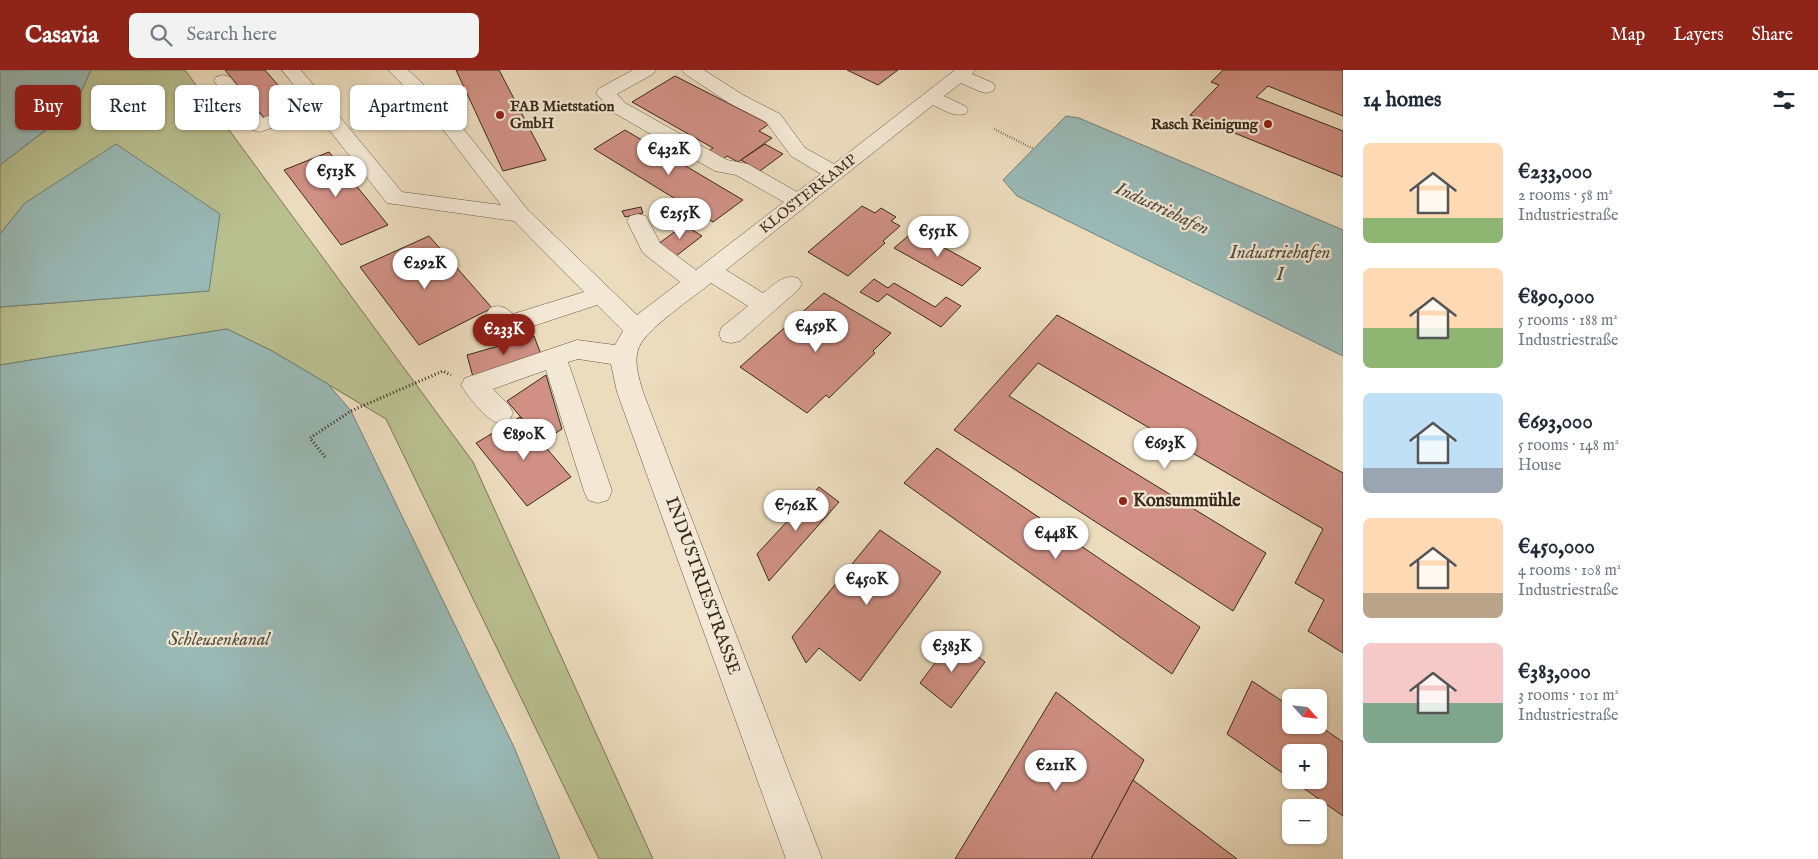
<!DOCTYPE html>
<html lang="en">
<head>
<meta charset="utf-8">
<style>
	body { margin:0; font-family:"IM FELL English",serif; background:#f2f2f3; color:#1f2937; height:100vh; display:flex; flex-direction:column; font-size:19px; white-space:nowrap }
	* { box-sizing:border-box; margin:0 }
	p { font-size:16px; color:#747a83 }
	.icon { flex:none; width:28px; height:28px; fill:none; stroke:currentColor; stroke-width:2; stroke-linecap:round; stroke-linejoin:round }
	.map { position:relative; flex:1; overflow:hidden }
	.sheet { display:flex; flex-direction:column; background:#fff; width:475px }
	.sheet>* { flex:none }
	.guide { position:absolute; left:15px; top:15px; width:475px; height:45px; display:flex; gap:10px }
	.needle { width:32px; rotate:117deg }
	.tools { position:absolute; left:1282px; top:619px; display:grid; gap:10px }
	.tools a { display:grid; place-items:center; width:45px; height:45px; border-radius:8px; background:#fff; box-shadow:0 1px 4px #0004; font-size:25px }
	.price { position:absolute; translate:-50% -42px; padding:0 11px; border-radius:18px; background:#fff; color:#222; font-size:16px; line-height:32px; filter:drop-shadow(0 1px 2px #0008) }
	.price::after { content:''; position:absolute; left:50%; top:30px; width:15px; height:11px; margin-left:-8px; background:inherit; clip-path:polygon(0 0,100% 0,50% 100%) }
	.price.current { background:#8f2418; color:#fff }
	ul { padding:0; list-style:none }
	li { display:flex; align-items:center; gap:15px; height:125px; padding:0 20px }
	li span { display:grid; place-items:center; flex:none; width:140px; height:100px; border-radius:8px; color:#555 }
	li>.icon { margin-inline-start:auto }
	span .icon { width:60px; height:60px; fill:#fffc; stroke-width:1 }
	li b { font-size:21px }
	h2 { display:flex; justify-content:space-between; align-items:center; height:60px; padding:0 20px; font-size:21px }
	.tag { padding:0 18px; border-radius:8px; background:#fff; box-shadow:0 1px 4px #0004; font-size:18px; line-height:45px }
	.tag.current { background:#8f2418; color:#fff }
	header { display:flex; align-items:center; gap:30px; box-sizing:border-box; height:70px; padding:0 25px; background:#8f2418; color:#fff }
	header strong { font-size:24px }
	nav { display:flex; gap:28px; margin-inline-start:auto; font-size:18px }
	.search { width:350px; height:45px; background:#f2f2f3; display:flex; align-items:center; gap:12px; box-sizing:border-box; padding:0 18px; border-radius:8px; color:#747a83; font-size:19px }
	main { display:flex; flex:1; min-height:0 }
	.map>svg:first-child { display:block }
</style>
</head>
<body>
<header>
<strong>Casavia</strong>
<div class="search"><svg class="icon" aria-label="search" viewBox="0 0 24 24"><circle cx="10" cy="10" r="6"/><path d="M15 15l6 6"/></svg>Search here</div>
<nav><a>Map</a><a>Layers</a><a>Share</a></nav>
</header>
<main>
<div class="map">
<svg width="1343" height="789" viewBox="0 0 1343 789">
	<rect width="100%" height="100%" fill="#ecdcbe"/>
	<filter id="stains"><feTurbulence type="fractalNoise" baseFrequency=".004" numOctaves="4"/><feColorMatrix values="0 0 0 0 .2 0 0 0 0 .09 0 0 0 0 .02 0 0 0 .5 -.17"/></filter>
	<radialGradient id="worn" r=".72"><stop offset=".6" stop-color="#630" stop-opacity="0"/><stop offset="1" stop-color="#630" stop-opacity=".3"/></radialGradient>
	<path fill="#b9c090" stroke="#787654" d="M91 0H185L473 392 653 789H599L386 349 272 281 227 259 0 295V237L209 221 25 133 0 164V95L46 60 78 28Z"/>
	<g fill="#9abab7" stroke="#738178">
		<path d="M0 0H91L78 28 46 60 0 95Z"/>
		<path d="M1066 46 1079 48 1343 160V286L1017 126 1003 110Z"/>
		<path d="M116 74 220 144 209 221 0 237V164L25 133Z"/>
		<path d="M227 259 272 281 328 314 351 341 514 677 560 789H0V295Z"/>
	</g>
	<g fill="#d09085" stroke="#382b19">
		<path d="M225 0H265L297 37 265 49Z"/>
		<path d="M456 0H499L546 90 503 101Z"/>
		<path d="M847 0H898L878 15Z"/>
		<path d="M1223 0H1343V46L1268 16 1256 27 1343 61V107L1190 45 1219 15 1211 12Z"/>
		<path d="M675 6 769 54 759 61 772 68 738 92 727 86 721 91 706 83 713 78 632 32Z"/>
		<path d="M625 60 743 130 713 152 594 79Z"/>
		<path d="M765 74 783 84 760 101 741 90Z"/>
		<path d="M329 82 388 155 341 175 284 100Z"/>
		<path d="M862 136 875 143 881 138 896 147 891 151 900 156 883 171 885 173 848 206 808 182Z"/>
		<path d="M641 137 643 143 625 147 622 141Z"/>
		<path d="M684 155 702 166 676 186 658 174Z"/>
		<path d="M914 161 981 198 962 216 894 178Z"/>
		<path d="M429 166 492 238 419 275 360 197Z"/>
		<path d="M874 209 888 218 894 213 935 237 946 227 961 236 941 257 887 224 878 232 860 222Z"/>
		<path d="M824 223 891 263 873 281 875 283 829 328 826 325 807 343 740 297Z"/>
		<path d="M1057 245 1343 403V583L1308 561 1324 530 1295 513 1323 459 1038 293 1009 326 1266 483 1233 541 954 360Z"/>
		<path d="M534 266 542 287 473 307 467 285Z"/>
		<path d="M546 305 562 359 542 372 507 331Z"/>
		<path d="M520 347 571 407 527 436 476 373Z"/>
		<path d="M937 378 1200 557 1172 604 904 413Z"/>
		<path d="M819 417 839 432 769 511 757 484Z"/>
		<path d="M880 460 941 502 860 611 819 578 806 593 792 567Z"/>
		<path d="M954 568 985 592 951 638 920 613Z"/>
		<path d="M1252 611 1291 637V655H1318L1343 672V746L1292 710H1319V682H1291V709L1227 664Z"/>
		<path d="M1056 622 1144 690 1091 789H955Z"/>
		<path d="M1133 710 1237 789H1091Z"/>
	</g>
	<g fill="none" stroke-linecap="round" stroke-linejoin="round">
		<g stroke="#655742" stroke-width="1">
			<path id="minor" d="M282 0H301L402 122 501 135 428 40 388 0H408L442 32 528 140 637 245 680 212 643 183 627 151 630 146 638 144 646 146 660 173 696 200 784 132 736 105 715 101 685 84 611 41 596 23 598 19 633 0H656L653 4 617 24 625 33 727 90 748 94 797 122 821 104 791 86 766 52 729 33 685 4 682 0H704L743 25 780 44 805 78 834 94 955 0H975L972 4 993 13 995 17 993 21 986 23 979 21 961 13 944 26 965 36 968 40 965 44C953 47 944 40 933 35L726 200 763 223C775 214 783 204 798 208L802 214 798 220 740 271 731 273 722 271 719 264 722 257 748 236 711 213C694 227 647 258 639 277 633 291 639 308 643 322L822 789H786L617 322 611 294 578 289 568 292 612 421 608 430 598 433 588 430 584 421 546 300 493 319 509 335 513 343 509 351C505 352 502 354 498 353 486 350 467 325 461 315L465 308 577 270 615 275 623 261 597 235 509 264 500 261 486 244 490 238C500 234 505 237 513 244L584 222 514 151 387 133 314 41 266 60 259 62 252 60 214 11 216 7 223 5 230 7 263 48 306 31Z"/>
		</g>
		<path stroke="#382b19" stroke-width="2.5" stroke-dasharray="0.5 2" stroke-linecap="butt" d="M994 59 1034 79"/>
		<path stroke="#382b19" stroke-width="3" stroke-dasharray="1 2.5" stroke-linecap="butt" d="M325 387 310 368 351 341 443 301 451 305"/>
		<use href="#minor" fill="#f3e8d5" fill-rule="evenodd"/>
	</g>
	<g fill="#8f2418" stroke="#f3e8d5" stroke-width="2">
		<circle cx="500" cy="45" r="5"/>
		<circle cx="1268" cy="54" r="5"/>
		<circle cx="1123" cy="431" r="5"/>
	</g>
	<g text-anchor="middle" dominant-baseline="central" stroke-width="4.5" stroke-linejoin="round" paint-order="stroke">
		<g font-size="15" font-weight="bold" fill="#382b19" stroke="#f3e8d5" text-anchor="start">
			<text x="510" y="36">FAB Mietstation<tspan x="510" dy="17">GmbH</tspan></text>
			<text x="1258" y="54" text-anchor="end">Rasch Reinigung</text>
		</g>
		<g font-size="15" fill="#382b19" stroke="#f3e8d5">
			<text transform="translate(808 124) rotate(-38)">KLOSTERKAMP</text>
		</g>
		<g font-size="18" font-weight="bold" fill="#382b19" stroke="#f3e8d5" text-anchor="start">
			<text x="1133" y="431">Konsummühle</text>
		</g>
		<g font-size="18" fill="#382b19" stroke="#f3e8d5">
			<text transform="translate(702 516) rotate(70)">INDUSTRIESTRASSE</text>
		</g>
		<g font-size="19" font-style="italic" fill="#504f40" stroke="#f3e8d5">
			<text transform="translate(1162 139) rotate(25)">Industriehafen</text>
			<text x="1280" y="183">Industriehafen<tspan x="1280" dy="22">I</tspan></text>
			<text x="219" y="570">Schleusenkanal</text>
		</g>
	</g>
	<rect width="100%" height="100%" filter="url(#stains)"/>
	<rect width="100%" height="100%" fill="url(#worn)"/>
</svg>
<div class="tools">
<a><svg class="needle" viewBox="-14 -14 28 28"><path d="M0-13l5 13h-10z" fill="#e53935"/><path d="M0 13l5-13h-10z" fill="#747a83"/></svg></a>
<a>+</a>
<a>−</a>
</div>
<b class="price" style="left:669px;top:106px">€432K</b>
<b class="price" style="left:336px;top:128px">€513K</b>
<b class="price" style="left:680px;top:170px">€255K</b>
<b class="price" style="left:938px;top:188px">€551K</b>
<b class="price" style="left:425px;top:220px">€292K</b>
<b class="price" style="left:816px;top:283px">€459K</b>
<b class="price current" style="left:504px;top:286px">€233K</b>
<b class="price" style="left:524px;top:391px">€890K</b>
<b class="price" style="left:1165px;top:400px">€693K</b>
<b class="price" style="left:796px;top:462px">€762K</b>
<b class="price" style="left:1056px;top:490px">€448K</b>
<b class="price" style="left:867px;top:536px">€450K</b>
<b class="price" style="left:952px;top:603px">€383K</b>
<b class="price" style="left:1056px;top:722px">€211K</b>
<div class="guide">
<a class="tag current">Buy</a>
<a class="tag">Rent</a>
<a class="tag">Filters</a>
<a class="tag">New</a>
<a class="tag">Apartment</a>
</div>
</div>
<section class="sheet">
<h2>14 homes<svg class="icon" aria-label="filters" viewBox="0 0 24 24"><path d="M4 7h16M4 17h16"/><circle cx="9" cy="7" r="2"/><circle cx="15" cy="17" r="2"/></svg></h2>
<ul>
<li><span style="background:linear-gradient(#ffd9b3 75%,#8fb573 0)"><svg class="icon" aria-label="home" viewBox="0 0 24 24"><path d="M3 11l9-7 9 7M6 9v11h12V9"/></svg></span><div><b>€233,000</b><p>2 rooms · 58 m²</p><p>Industriestraße</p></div></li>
<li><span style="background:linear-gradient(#ffd9b3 60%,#8fb573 0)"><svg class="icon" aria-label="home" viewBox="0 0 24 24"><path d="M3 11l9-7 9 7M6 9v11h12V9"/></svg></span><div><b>€890,000</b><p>5 rooms · 188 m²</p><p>Industriestraße</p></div></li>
<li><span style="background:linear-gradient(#bfe0f5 75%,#9aa5b1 0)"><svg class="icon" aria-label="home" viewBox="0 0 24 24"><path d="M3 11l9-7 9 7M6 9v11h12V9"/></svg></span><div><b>€693,000</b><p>5 rooms · 148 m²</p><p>House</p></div></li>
<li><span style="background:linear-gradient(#ffd9b3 75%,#b9a48a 0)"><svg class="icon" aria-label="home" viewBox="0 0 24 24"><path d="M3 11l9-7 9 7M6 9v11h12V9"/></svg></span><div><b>€450,000</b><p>4 rooms · 108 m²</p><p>Industriestraße</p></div></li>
<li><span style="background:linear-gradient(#f6c9c9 60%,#7fa58c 0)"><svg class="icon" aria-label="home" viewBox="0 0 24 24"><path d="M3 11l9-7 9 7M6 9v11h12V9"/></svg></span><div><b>€383,000</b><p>3 rooms · 101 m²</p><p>Industriestraße</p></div></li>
</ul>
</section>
</main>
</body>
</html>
